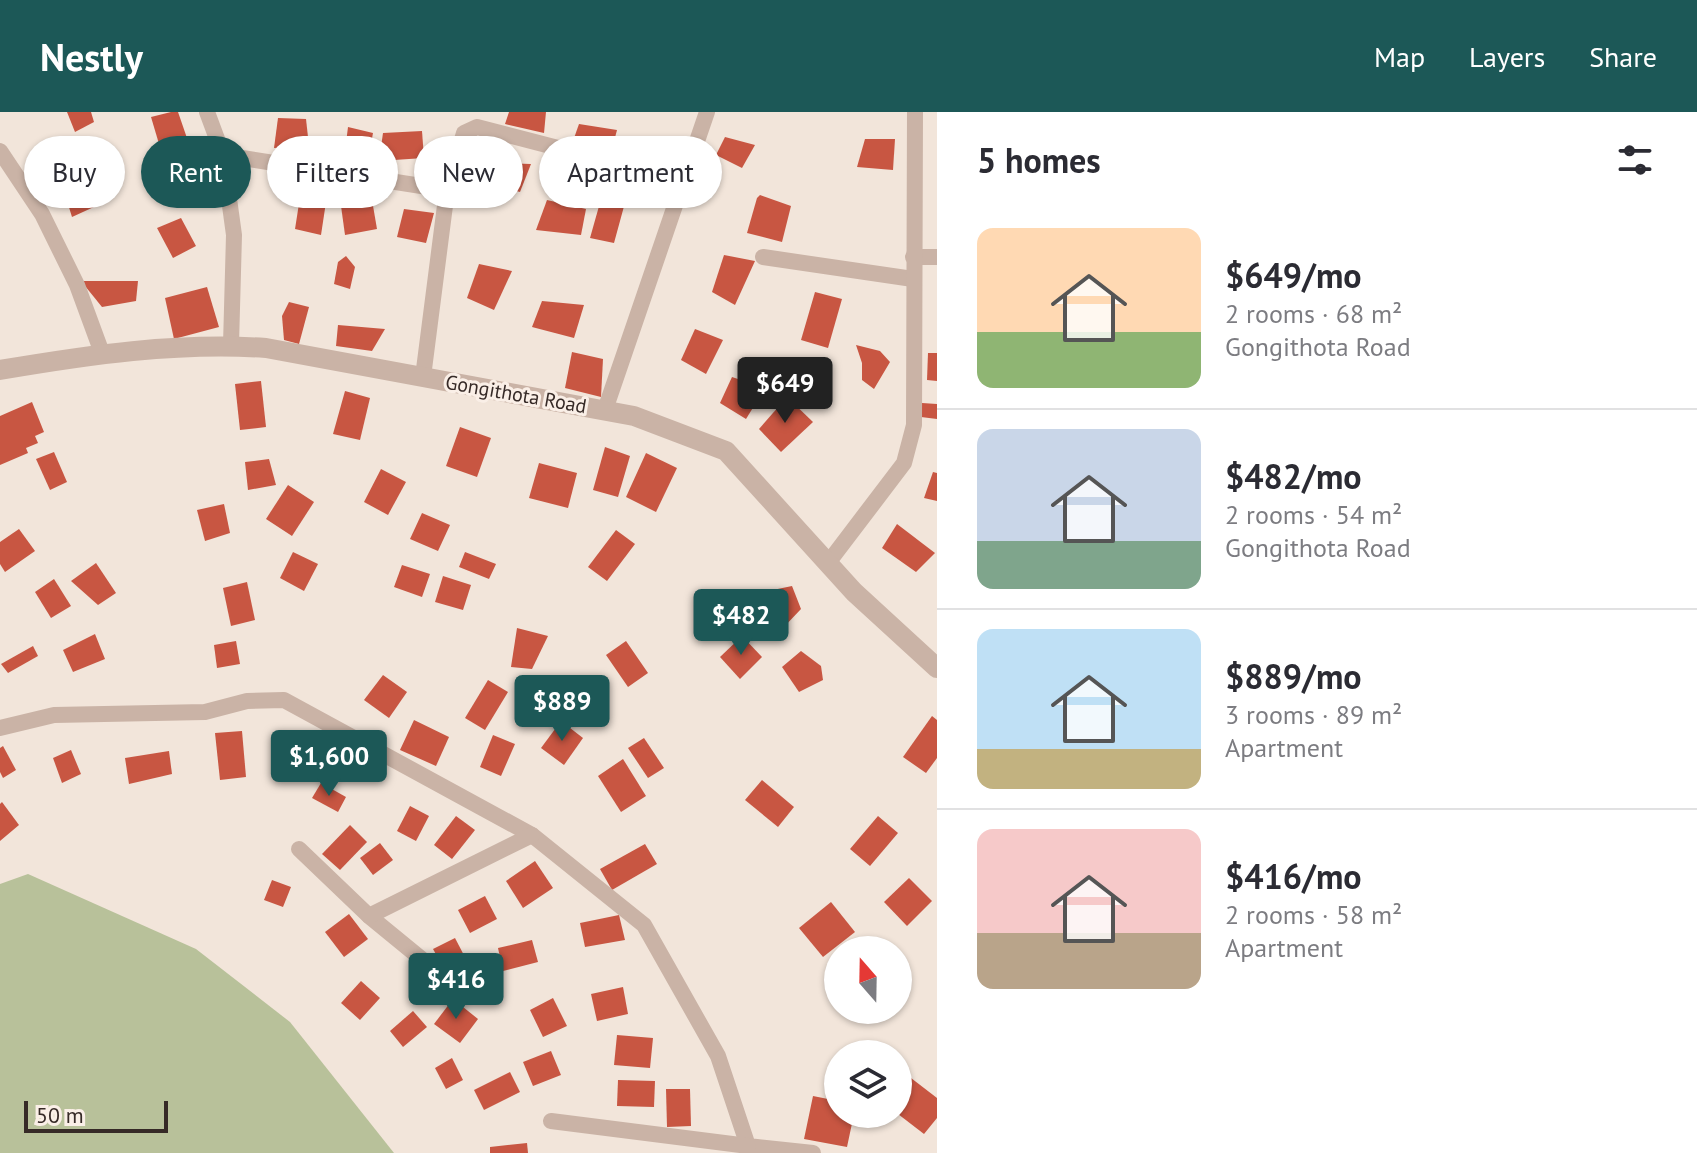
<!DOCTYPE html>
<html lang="en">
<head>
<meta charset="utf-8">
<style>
	body { margin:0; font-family:"PT Sans",sans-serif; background:#f7f7f7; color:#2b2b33; height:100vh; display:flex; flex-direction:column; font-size:30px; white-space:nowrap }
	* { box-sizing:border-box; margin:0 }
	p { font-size:26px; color:#7c7c81 }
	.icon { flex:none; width:44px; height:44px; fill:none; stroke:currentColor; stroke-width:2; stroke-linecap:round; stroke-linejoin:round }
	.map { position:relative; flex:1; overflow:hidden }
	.drawer { display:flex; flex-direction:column; background:#fff; width:760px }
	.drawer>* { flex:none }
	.guide { position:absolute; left:24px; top:24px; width:760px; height:72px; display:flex; gap:16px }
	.needle { width:52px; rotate:340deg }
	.fabs { position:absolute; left:824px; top:824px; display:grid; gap:16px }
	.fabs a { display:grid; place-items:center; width:88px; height:88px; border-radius:50%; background:#fff; box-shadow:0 2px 6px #0004; font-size:40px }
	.scale { position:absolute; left:24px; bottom:20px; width:144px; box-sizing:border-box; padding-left:8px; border:4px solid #362a27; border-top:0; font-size:22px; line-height:28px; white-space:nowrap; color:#362a27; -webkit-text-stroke:6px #faefe7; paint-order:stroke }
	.price { position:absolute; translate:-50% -68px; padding:0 18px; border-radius:8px; background:#1c5857; color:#fff; font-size:26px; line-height:52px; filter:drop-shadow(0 2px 4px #0008) }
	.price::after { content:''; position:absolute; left:50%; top:48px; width:24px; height:18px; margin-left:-12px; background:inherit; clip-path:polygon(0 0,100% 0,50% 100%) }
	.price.selected { background:#222; color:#fff }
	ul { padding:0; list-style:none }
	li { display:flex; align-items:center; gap:24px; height:200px; padding:0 40px }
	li+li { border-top:2px solid #e1e1e2 }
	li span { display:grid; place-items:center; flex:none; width:224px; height:160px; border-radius:16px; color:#555 }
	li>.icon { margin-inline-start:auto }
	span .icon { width:96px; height:96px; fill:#fffc; stroke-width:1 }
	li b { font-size:34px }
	h2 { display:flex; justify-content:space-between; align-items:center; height:96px; padding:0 40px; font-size:34px }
	.chip { padding:0 28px; border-radius:36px; background:#fff; box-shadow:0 2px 6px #0004; font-size:28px; line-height:72px }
	.chip.selected { background:#1c5857; color:#fff }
	header { display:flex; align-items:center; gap:48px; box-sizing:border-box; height:112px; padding:0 40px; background:#1c5857; color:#fff }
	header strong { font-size:38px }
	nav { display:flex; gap:44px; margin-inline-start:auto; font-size:28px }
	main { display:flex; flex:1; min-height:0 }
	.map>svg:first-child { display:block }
</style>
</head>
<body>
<header>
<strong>Nestly</strong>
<nav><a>Map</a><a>Layers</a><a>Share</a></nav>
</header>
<main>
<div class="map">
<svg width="937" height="1041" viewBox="0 0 937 1041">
	<rect width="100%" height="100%" fill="#f2e5da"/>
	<path fill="#b8c19a" d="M28 762 196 837 290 910 394 1041H0V772Z"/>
	<g fill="#c85642">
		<path d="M67 0H91L94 10 75 20Z"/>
		<path d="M171 0H178L189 32 162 42 151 5Z"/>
		<path d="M509 0H546L544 21 505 12Z"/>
		<path d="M278 6 306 7 309 34 274 36Z"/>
		<path d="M579 12 617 18 612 37 573 29Z"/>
		<path d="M348 15 373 21 368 49 344 47Z"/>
		<path d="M422 19 424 46 379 49 383 21Z"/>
		<path d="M725 25 755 33 742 56 716 43Z"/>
		<path d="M865 27H895L893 58 857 55Z"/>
		<path d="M195 51 205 77 172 89 158 65Z"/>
		<path d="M497 51 531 52 520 80 495 73Z"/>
		<path d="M95 59 107 89 72 105 62 73Z"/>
		<path d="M603 80 626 87 614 131 590 126Z"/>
		<path d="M760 83 791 94 782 130 747 121 757 86Z"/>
		<path d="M300 85 326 90 321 123 295 117Z"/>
		<path d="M372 88 377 117 345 123 341 94Z"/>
		<path d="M547 88 586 97 581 123 536 118Z"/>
		<path d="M404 97 434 101 426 131 397 125Z"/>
		<path d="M181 106 196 134 173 146 157 116Z"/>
		<path d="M724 143 755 149 735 193 712 180Z"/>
		<path d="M346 144 355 155 350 177 334 172 338 150Z"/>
		<path d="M479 152 512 159 494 198 467 186Z"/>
		<path d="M81 169H138L136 189 102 195Z"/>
		<path d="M207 175 219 215 174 227 165 186Z"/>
		<path d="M815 180 842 187 828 236 801 228Z"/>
		<path d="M542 189 584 193 574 226 532 215Z"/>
		<path d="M289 190 309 195 299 232 284 228 282 204Z"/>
		<path d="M338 213 385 217 372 239 336 234Z"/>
		<path d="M695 217 723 228 706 262 681 248Z"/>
		<path d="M856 233 880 239 890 250 874 277 862 268V251Z"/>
		<path d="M572 240 603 247 601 285 565 276Z"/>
		<path d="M928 241H937V269L927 268Z"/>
		<path d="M732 265 765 276 746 307 720 291Z"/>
		<path d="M261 269 266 315 240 318 235 272Z"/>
		<path d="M345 279 370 286 360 328 333 322Z"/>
		<path d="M787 285 813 310 781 340 759 317Z"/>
		<path d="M32 290 44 320 35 324 38 331 26 336 28 341 0 353V304Z"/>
		<path d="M922 291 937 292V307L921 305Z"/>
		<path d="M460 315 491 326 477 365 446 354Z"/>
		<path d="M605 335 630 344 618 385 593 378Z"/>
		<path d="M54 340 67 370 50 378 36 347Z"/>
		<path d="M646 341 677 356 656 400 626 385Z"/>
		<path d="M269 347 276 373 248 378 245 350Z"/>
		<path d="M539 351 577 361 568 396 529 386Z"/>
		<path d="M381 357 406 370 388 403 364 390Z"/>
		<path d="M933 360 937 361V389L924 386Z"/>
		<path d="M288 373 314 390 292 424 266 407Z"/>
		<path d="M224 392 230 421 205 429 197 398Z"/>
		<path d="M422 401 450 413 438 439 410 427Z"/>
		<path d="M897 412 935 441 916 460 882 436Z"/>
		<path d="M19 417 35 439 5 460 0 452V430Z"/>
		<path d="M616 418 635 432 607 469 588 455Z"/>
		<path d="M293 440 318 452 304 479 280 466Z"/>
		<path d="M465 440 496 452 489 467 459 455Z"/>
		<path d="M96 451 116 481 98 493 71 469Z"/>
		<path d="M402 453 430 462 422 485 394 475Z"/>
		<path d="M443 464 471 473 463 498 435 490Z"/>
		<path d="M54 467 71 494 51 506 35 480Z"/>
		<path d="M247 470 255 508 231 514 223 476Z"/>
		<path d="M792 474 801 497 782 517 775 502 768 496V479Z"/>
		<path d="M517 516 548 524 532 557 511 555Z"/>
		<path d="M95 522 105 547 73 560 63 538Z"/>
		<path d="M742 524 762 545 740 567 720 545Z"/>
		<path d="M236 529 240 552 217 556 214 533Z"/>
		<path d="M626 529 648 561 628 575 606 543Z"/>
		<path d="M33 534 38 544 8 561 1 552Z"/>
		<path d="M801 539 821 554 823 568 799 580 782 555Z"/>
		<path d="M383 563 407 580 389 606 364 588Z"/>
		<path d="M488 568 508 580 485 618 465 606Z"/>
		<path d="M932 604 937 608V646L926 661 903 645Z"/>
		<path d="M414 608 449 625 436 654 400 638Z"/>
		<path d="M561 609 583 626 564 653 541 636Z"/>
		<path d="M242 619 246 665 220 668 215 621Z"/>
		<path d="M493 623 515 632 501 664 480 655Z"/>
		<path d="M644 626 664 656 648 666 628 636Z"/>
		<path d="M3 634 16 658 3 666 0 660V636Z"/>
		<path d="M71 638 81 662 62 671 53 646Z"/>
		<path d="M169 639 172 662 129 672 125 646Z"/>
		<path d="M623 647 646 684 621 700 598 664Z"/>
		<path d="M762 668 794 695 778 715 745 688Z"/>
		<path d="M321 671 346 685 338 700 312 686Z"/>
		<path d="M2 690 19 713 0 729V692Z"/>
		<path d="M410 694 429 704 416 729 397 719Z"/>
		<path d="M456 704 475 718 452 747 434 733Z"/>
		<path d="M878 704 898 721 870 754 850 737Z"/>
		<path d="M350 713 367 730 340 758 322 742Z"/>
		<path d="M380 731 393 748 373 763 360 746Z"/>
		<path d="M645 732 657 752 612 778 600 757Z"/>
		<path d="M535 749 553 776 523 796 506 769Z"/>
		<path d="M909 766 932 789 907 814 884 790Z"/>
		<path d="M272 768 291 775 283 795 264 788Z"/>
		<path d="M485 784 497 807 470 821 458 798Z"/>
		<path d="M831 790 855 820 823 845 799 816Z"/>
		<path d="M349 802 368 827 344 845 325 820Z"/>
		<path d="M619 803 625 828 585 835 580 811Z"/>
		<path d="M455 826 468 851 447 862 433 837Z"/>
		<path d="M532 828 538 850 503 859 498 836Z"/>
		<path d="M361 869 380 886 360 908 341 891Z"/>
		<path d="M623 875 628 902 597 909 591 882Z"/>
		<path d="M553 886 567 914 543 925 530 898Z"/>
		<path d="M453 887 478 907 460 931 434 912Z"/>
		<path d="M413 899 427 915 403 935 390 919Z"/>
		<path d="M617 923 653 926 650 956 614 953Z"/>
		<path d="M551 939 561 963 533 974 523 950Z"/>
		<path d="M452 946 463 968 446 977 435 956Z"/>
		<path d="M898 956 937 986V1006L924 1022 898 1002Z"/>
		<path d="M510 960 520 980 484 998 474 978Z"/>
		<path d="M618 968 655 969 654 995 617 994Z"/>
		<path d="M666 977H690L691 1014 667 1015Z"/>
		<path d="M813 984 838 989V1002H854L847 1035 804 1027Z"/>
		<path d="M527 1031 528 1041H490V1035Z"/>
	</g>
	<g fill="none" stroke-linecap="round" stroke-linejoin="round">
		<g stroke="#cab3a6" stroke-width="16">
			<path d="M207 0 223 43 234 123 231 233"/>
			<path d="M0 39 42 102 77 173 102 241"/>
			<path d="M223 43 447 78"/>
			<path d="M763 145 913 167"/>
			<path d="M913 145H937"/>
			<path d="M423 265 447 78 464 21 477 15 685 69"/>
			<path d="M605 298 707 0"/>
			<path d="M828 451 904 351 914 313 915 0"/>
			<path d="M0 616 54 603 205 600 247 589 284 588 532 723 644 813 718 944 748 1034 813 1041"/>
			<path d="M299 737 369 804 441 863"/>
			<path d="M369 804 532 723"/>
			<path d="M551 1009 748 1034"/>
		</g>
		<path stroke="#cab3a6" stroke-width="20" d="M0 258C88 243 177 230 266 236L634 304 726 339 854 480 937 556"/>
	</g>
	<g text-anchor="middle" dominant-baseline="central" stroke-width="6" stroke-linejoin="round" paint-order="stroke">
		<g font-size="20" fill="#362a27" stroke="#faefe7">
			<text transform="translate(516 282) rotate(10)">Gongithota Road</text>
		</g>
	</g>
</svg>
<div class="fabs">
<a><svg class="needle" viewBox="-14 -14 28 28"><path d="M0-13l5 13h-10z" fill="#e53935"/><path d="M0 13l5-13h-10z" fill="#7c7c81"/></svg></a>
<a><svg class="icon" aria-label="layers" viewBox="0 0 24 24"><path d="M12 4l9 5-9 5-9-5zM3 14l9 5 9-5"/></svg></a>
</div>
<div class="scale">50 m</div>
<b class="price selected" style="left:785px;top:313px">$649</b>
<b class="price" style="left:741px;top:545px">$482</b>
<b class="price" style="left:562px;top:631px">$889</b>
<b class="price" style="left:329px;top:686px">$1,600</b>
<b class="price" style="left:456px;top:909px">$416</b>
<div class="guide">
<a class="chip">Buy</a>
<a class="chip selected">Rent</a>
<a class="chip">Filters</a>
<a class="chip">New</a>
<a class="chip">Apartment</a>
</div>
</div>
<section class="drawer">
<h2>5 homes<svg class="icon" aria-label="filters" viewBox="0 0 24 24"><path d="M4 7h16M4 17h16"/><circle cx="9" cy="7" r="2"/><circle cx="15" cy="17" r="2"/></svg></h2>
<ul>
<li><span style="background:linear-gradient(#ffd9b3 65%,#8fb573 0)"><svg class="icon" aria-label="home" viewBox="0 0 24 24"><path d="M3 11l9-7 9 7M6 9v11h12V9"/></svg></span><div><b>$649/mo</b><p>2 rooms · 68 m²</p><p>Gongithota Road</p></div></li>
<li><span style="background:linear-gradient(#c9d6e8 70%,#7fa58c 0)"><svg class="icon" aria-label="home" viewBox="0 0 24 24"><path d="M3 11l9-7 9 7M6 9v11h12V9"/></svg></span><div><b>$482/mo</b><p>2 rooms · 54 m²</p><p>Gongithota Road</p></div></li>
<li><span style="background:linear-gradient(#bfe0f5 75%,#c2b280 0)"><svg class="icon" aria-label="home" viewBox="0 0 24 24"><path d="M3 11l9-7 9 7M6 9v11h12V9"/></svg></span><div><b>$889/mo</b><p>3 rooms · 89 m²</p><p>Apartment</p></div></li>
<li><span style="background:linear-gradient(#f6c9c9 65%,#b9a48a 0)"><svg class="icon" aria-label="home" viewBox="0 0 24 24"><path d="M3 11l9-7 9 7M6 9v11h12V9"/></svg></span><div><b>$416/mo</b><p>2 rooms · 58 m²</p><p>Apartment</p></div></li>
</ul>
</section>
</main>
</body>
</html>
